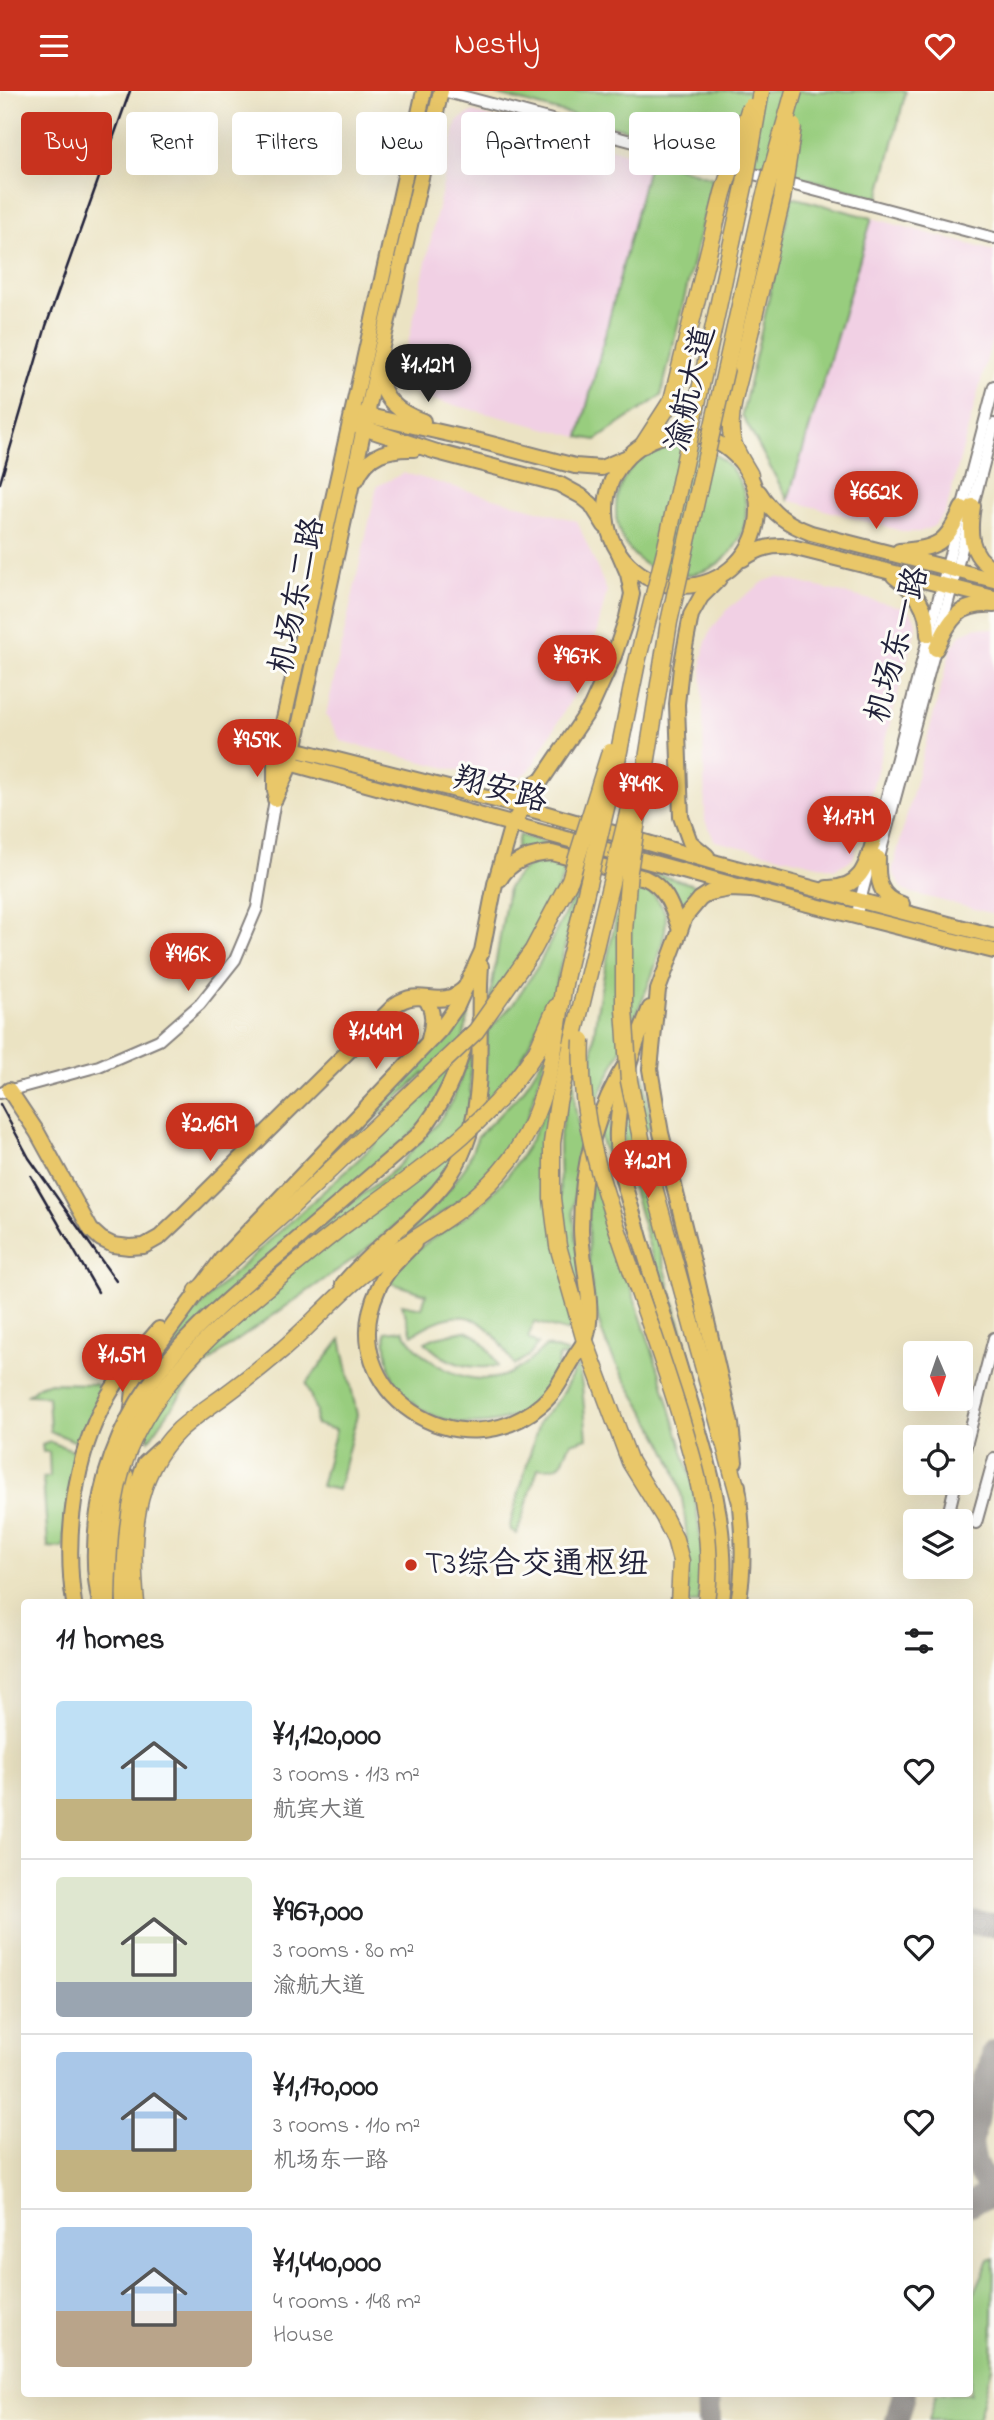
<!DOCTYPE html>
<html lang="en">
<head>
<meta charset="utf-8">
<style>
	body { margin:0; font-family:"Indie Flower","LXGW WenKai TC",sans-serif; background:#f2f2f2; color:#202124; height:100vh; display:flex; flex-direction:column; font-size:26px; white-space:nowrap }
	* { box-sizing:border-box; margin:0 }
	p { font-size:23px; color:#757577 }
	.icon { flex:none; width:38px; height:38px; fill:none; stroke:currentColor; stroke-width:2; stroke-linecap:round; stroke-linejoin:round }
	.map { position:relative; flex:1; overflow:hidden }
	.panel { position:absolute; left:21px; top:1508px; width:952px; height:798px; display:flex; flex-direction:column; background:#fff; border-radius:7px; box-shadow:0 7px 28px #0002 }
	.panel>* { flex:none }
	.top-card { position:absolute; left:21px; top:21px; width:952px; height:63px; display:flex; gap:14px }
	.needle { width:46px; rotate:178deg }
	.controls { position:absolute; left:903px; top:1250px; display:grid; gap:14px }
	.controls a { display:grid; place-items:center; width:70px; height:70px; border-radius:7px; background:#fff; box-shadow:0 7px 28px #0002; font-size:35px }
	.price { position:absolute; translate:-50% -60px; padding:0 16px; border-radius:24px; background:#c8321e; color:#fff; font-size:23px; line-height:46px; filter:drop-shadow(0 2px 4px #0008) }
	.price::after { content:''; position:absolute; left:50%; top:42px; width:21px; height:16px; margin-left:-10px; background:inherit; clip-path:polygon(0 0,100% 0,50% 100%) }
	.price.on { background:#222; color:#fff }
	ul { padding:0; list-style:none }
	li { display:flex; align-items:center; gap:21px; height:175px; padding:0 35px }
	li+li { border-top:2px solid #e0e0e0 }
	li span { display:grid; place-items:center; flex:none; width:196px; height:140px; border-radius:7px; color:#555 }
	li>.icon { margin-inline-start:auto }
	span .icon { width:84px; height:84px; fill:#fffc; stroke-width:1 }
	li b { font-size:30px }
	h2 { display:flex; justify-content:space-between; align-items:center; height:84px; padding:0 35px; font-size:30px }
	.pill { padding:0 24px; border-radius:7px; background:#fff; box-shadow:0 7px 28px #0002; font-size:24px; line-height:63px }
	.pill.on { background:#c8321e; color:#fff }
	header { display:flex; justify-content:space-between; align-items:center; height:91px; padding:0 35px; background:#c8321e; color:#fff; font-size:32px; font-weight:600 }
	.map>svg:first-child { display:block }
</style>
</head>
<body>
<header><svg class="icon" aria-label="menu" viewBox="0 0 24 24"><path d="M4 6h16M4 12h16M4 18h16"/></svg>Nestly<svg class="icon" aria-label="heart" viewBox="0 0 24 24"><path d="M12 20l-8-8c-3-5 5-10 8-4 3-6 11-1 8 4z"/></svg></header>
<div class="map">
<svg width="994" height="2329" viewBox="0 0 994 2329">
	<rect width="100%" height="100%" fill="#fdfcf7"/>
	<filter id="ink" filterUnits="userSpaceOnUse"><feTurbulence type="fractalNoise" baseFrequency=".0143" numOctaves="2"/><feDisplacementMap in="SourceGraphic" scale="14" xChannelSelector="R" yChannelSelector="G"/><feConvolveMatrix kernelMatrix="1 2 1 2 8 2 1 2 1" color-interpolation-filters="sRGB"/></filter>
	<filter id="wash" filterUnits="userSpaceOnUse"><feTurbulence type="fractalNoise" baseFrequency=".00686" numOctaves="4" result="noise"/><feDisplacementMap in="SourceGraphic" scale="28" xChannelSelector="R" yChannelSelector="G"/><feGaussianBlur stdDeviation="1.57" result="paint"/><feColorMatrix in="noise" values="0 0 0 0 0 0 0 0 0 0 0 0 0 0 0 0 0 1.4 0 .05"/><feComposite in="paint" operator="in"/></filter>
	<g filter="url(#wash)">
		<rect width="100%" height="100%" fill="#ebe3c3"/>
		<g fill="#f1d0e4">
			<path d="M472 21 650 68 579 346 418 305 402 280 457 30Z"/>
			<path d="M872 127 994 160V242L946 420 934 435 920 441H905L788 409Z"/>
			<path d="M404 382 577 430 607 500 587 581 533 674 528 681 512 690 502 691 341 650 326 624 377 395Z"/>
			<path d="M777 486 904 517 911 522 915 528 916 536 853 768 835 778 715 750 705 730 702 570 705 553 712 537 730 516 765 490Z"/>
			<path d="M975 536 994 538V823L904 800 892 780 951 558 960 544Z"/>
		</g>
		<g fill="#98cd7e" stroke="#5d785c" stroke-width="2">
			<path d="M484 0H906L879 107Z"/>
			<path d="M650 68 713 87 661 305 596 349 579 346Z"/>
			<path d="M792 106 872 127 788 409 742 324Z"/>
			<circle cx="681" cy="419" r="65"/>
			<path d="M519 744 691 793 701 797 687 808 681 818 666 794 558 758 543 754 514 765Z"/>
			<path d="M552 767 569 773 541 834 489 912 508 797C519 779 532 771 552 767Z"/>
			<path d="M625 788C642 792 659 805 665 822 674 853 610 980 595 1015 583 947 611 856 625 788Z"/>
			<path d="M579 795 554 903 519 973 482 1017 487 941 513 913 538 875Z"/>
			<path d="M471 912 458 972 426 1030 261 1174 266 1184 343 1118 395 1078 435 1035 453 1009 471 958 470 1013 459 1060 446 1082 406 1126 359 1164 221 1261 192 1288 149 1349 140 1325 137 1294 171 1246 218 1197 362 1065 431 998 424 982 276 1122 420 972Z"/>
			<path d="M549 957 523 1040 478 1098 389 1157 433 1116 450 1097 466 1075 478 1045 523 1000Z"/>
			<path d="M564 967 548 1047 570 1220 569 1241 534 1231 528 1247 538 1253 530 1264 514 1274C486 1224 463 1210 412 1244L402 1213 422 1217 426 1203 387 1191C393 1183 400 1174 408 1166 428 1148 453 1136 474 1119 524 1077 544 1027 564 967Z"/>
			<path d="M574 976 575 1015 582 1055 573 1120 585 1222 566 1157 560 1112 559 1048Z"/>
			<path d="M644 983 651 1035 631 1050 695 1290 651 1162 623 1063 625 1014Z"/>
			<path d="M616 999 610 1034 609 1058 618 1100 599 1042Z"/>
			<path d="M591 1078 659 1280 693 1393 702 1458 699 1512H687C688 1467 689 1412 671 1370 652 1323 616 1285 601 1238 585 1188 587 1129 591 1078Z"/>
			<path d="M403 1239C421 1272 469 1298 506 1284 522 1278 535 1266 546 1255L568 1262 567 1266 559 1265 557 1274 563 1278C549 1297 535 1317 512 1326 472 1341 421 1331 397 1294 387 1279 386 1258 385 1241Z"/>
			<path d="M464 1240C480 1242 491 1261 498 1275 470 1279 444 1272 425 1251L436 1246Z"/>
			<path d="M341 1248 357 1324 338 1399 321 1395 336 1339 315 1333 316 1320 306 1293Z"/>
			<path d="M578 1273 582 1295 587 1347 571 1352C558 1373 569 1377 538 1377L517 1443 511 1439 510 1434 539 1331 559 1308Z"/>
			<path d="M47 1292 96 1293 103 1302 80 1349 74 1350 50 1340 48 1305 28 1304 39 1295Z"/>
			<path d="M50 1351 73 1359 74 1363 63 1457 48 1456 43 1387 50 1386 49 1361H43L42 1354Z"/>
			<path d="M994 2167 992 2276 978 2329H929L936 2303H970V2212L989 2169Z"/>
		</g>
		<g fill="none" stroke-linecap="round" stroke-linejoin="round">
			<g stroke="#86827f" stroke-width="24">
				<path d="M970 1832 994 1834"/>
				<path d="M971 2050C973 2071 978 2086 994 2099"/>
				<path d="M970 2054 994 1961"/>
				<path d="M970 2113 979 2108 994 2106"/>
				<path d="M708 2303 709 2329"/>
				<path d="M897 2329 904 2303"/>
			</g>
		</g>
	</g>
	<g filter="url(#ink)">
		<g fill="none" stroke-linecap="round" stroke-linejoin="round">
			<g stroke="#86827f" stroke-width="14">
				<g id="minor">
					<path d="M443 0 994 147"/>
					<path d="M879 736 994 295"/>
					<path d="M877 774 952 496 994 333"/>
					<path d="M856 826 869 775"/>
					<path d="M0 1002 99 975 159 949 200 913 235 869 257 817 275 708"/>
					<path d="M961 1374 994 1247"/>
					<path d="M948 1424 956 1391"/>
					<path d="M976 1432 994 1367"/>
				</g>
			</g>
			<g stroke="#86827f" stroke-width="18">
				<g id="major">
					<path d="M380 281C381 308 398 321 423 330"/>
					<path d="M360 323 480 350 575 375 601 377 625 367"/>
					<path d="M357 335 437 361 559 393 581 405 591 413 605 435"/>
					<circle cx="682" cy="419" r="76"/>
					<path d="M357 388C367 363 389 357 414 358"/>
					<path d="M759 401C772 422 787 433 811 442L994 489"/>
					<path d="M973 415C969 439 968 465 994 478"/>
					<path d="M899 460C938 457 946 453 962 417"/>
					<path d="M743 468C759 457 773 453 792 456L994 507"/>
					<path d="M894 485C917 502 928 516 928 544"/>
					<path d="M936 558C950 529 957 512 994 514"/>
					<path d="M278 654 523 716 717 772 994 845"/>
					<path d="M275 668 752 799 994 860"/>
					<path d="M275 700V668L424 0"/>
					<path d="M494 705 523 700 537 691"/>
					<path d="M275 708 291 672 294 659 379 268 441 0"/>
					<path d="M707 765 690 751 681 726 677 613 681 577 691 524 701 506 719 488"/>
					<path d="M878 767C877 788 879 807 902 813"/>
					<path d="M500 788C511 769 532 763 552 762L645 787C667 797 672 817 680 839"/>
					<path d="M827 797C869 798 868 762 880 729"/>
					<path d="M425 907C435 921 433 932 429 948"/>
					<path d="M650 917C633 958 620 994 617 1039 615 1075 631 1113 640 1147 655 1196 670 1245 685 1294 707 1365 730 1437 722 1512"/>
					<path d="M9 999 37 1041 91 1139 101 1148 113 1154 129 1156 144 1155 160 1146 180 1127 395 914C423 894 439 922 466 896"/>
					<path d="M414 1153C400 1167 386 1180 378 1198 331 1301 461 1384 542 1313 556 1301 563 1285 572 1270 576 1262 583 1255 586 1247 596 1217 581 1170 581 1137 581 1075 596 1018 630 966"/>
					<path d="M286 1158 418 1044C443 1014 457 983 467 945"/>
					<path d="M343 1193C372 1158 409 1133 438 1100 494 1037 475 952 481 875"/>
					<path d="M131 1326 135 1290 143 1275 222 1168 440 939 457 915 482 860 495 793 512 733 591 616 614 565 627 526 632 503 628 483 619 462"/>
					<path d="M735 1371 731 1333 694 1175 661 1042 650 978 658 899 685 826 700 808 709 802 730 798 752 799"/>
					<path d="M738 1395C742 1433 746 1474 738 1512"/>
					<path d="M130 1416 145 1372 160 1358"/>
					<path d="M74 1512C64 1447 74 1365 107 1307 121 1282 140 1260 159 1238"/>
					<path d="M124 1512C119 1469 121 1427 126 1384"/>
				</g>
			</g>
			<g stroke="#86827f" stroke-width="19">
				<g id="highway">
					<path d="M742 276C737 299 725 331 734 354 738 365 745 375 750 384"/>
					<path d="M643 354 672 309"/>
					<path d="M602 828 558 1011 552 1052V1107L558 1155 585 1250 630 1371 664 1426 675 1448 681 1470 679 1512"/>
					<path d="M537 959 556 916"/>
					<path d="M197 1200 285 1122 398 1014"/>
					<path d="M688 1220 739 1406"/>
					<path d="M136 1512C130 1451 132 1385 179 1339 192 1327 207 1317 221 1307 243 1291 263 1275 283 1258 318 1228 348 1191 386 1166 431 1137 477 1113 510 1069 547 1020 555 958 563 899 567 874 575 848 581 822"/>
				</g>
			</g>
			<use href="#minor" stroke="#fff" stroke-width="10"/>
			<use href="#major" stroke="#e9c769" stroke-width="14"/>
			<use href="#highway" stroke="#e9c769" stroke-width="16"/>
			<g stroke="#22223b" stroke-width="2.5">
				<path d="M0 392 46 235 130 0"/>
				<path d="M0 1013 29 1067 116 1190"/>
				<path d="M31 1085 98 1201"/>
			</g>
			<g stroke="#86827f" stroke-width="18" stroke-linecap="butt">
				<path id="major-bridge" d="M100 1512C93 1483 94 1450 98 1421 116 1299 197 1234 286 1158"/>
			</g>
			<g stroke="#86827f" stroke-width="19" stroke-linecap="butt">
				<g id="highway-bridge">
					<path d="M742 276 782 108 793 35"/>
					<path d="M672 309 723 102 750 16"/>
					<path d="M581 822 616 675 637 571 666 456 745 91 761 0"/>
					<path d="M602 828 632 706"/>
					<path d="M582 949C578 1024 601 1091 625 1161 646 1222 668 1282 686 1344 702 1398 714 1455 706 1512"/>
					<path d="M398 1014 476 940 533 859 570 789 610 661"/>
					<path d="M688 1220 642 1052 629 990 624 918V840L629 780 669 531 764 107 794 0"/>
					<path d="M107 1512C108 1461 109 1409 128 1360 154 1297 207 1245 259 1203 285 1182 311 1160 338 1139 413 1083 484 1041 537 959"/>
				</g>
			</g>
			<use href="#major-bridge" stroke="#e9c769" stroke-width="14"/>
			<use href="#highway-bridge" stroke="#e9c769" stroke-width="16"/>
		</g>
	</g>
	<circle fill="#c8321e" stroke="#fdfcf7" stroke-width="2.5" cx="411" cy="1474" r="7"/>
	<g text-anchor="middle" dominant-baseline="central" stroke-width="6" stroke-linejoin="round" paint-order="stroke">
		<g font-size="32" fill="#22223b" stroke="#fdfcf7">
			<text transform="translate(692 298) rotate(-77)">渝航大道</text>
			<text transform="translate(299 505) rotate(-78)">机场东二路</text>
			<text transform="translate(899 554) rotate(-75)">机场东一路</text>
			<text transform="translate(500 700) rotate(15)">翔安路</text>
		</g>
		<g font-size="32" fill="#22223b" stroke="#fdfcf7" text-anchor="start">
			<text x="425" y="1474">T3综合交通枢纽</text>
		</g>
	</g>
</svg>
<div class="controls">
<a><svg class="needle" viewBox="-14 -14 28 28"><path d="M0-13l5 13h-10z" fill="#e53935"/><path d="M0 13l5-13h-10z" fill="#757577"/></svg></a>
<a><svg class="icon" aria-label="locate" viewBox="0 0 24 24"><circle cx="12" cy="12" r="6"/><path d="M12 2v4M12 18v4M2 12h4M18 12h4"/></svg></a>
<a><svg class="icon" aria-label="layers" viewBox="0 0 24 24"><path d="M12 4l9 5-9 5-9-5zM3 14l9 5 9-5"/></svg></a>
</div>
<b class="price on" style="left:428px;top:313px">¥1.12M</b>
<b class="price" style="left:876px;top:440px">¥662K</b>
<b class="price" style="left:577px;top:604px">¥967K</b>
<b class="price" style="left:257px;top:688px">¥959K</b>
<b class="price" style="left:641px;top:732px">¥949K</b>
<b class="price" style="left:849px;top:765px">¥1.17M</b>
<b class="price" style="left:188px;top:902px">¥916K</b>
<b class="price" style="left:376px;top:980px">¥1.44M</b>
<b class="price" style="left:210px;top:1072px">¥2.16M</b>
<b class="price" style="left:648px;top:1109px">¥1.2M</b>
<b class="price" style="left:122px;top:1303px">¥1.5M</b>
<div class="top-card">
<a class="pill on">Buy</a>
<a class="pill">Rent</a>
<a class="pill">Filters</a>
<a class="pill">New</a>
<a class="pill">Apartment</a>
<a class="pill">House</a>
</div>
<section class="panel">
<h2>11 homes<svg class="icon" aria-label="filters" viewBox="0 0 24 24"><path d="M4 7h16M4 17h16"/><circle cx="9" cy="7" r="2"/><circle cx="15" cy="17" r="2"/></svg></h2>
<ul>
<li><span style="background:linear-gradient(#bfe0f5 70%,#c2b280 0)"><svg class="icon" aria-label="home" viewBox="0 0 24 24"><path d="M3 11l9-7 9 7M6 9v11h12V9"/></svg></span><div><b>¥1,120,000</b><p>3 rooms · 113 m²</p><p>航宾大道</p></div><svg class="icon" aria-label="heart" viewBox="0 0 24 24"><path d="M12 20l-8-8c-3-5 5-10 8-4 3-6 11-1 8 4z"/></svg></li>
<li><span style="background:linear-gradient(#dfe7d0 75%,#9aa5b1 0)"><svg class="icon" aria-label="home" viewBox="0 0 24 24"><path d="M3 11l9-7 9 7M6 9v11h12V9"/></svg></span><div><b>¥967,000</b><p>3 rooms · 80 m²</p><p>渝航大道</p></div><svg class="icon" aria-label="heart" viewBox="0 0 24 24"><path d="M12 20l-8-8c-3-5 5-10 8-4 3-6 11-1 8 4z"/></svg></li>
<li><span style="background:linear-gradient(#a9c7e8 70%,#c2b280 0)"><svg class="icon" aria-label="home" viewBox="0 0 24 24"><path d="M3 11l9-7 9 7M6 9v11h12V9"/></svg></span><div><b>¥1,170,000</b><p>3 rooms · 110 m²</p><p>机场东一路</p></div><svg class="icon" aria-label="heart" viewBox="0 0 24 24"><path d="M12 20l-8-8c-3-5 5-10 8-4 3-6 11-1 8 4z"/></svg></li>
<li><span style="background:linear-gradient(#a9c7e8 60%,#b9a48a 0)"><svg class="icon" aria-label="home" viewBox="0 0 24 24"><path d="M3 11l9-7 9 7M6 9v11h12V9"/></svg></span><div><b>¥1,440,000</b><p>4 rooms · 148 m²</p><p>House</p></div><svg class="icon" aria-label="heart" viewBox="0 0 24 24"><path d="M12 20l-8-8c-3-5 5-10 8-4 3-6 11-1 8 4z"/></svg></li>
</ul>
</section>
</div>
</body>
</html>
